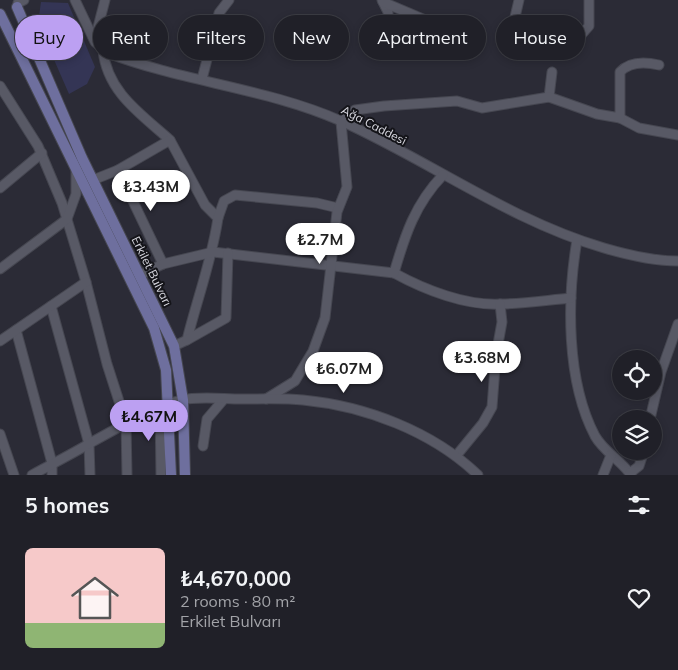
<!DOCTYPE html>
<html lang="en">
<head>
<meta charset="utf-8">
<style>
	body { margin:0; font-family:Mulish,sans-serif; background:#2d2d34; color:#f1f3f6; height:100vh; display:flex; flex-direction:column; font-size:19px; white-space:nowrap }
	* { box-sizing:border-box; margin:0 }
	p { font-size:16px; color:#a2a3a8 }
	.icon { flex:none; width:28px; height:28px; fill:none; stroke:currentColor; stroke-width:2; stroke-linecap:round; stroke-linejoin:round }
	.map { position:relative; height:475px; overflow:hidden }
	.drawer { display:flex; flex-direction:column; background:#202028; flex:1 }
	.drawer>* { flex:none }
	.banner { position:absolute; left:15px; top:15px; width:649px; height:45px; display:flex; gap:10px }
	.buttons { position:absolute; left:612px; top:350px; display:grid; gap:10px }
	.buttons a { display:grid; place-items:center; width:50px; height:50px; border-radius:50%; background:#202028; box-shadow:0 2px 8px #0003,0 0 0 1px #3d3e45; font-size:25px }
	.price { position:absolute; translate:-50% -42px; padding:0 11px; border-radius:18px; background:#fff; color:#222; font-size:16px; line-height:32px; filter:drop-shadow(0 1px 2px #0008) }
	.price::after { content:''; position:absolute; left:50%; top:30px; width:15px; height:11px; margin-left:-8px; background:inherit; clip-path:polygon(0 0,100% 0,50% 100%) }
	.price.selected { background:#bca0f2; color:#111 }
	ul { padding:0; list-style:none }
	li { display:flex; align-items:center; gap:15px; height:125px; padding:0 25px }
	li span { display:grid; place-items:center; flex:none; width:140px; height:100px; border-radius:8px; color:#555 }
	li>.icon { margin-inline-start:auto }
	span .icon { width:60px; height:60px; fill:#fffc; stroke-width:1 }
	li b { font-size:21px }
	h2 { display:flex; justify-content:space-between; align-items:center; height:60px; padding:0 25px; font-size:21px }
	.tag { padding:0 18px; border-radius:22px; background:#202028; box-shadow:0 2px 8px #0003,0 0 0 1px #3d3e45; font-size:18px; line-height:45px }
	.tag.selected { background:#bca0f2; color:#111 }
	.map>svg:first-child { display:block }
</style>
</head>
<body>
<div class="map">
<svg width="678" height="475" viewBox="0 0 678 475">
	<rect width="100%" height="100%" fill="#2b2b36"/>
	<path fill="#343555" d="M41 2 68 3 95 67 87 84 69 94 38 23Z"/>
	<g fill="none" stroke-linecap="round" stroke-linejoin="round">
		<g stroke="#464751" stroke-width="11">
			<g id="minor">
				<path d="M75 0 95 42 108 53C184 82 266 88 341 121 430 161 509 220 604 248 628 255 652 261 678 261"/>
				<path d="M382 0 388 12V20"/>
				<path d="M519 0 515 17 519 22 582 34 589 26V0"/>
				<path d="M383 2 430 22"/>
				<path d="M18 3 24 0"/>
				<path d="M93 37 97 31 105 0"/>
				<path d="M103 50C107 92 141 114 170 140"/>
				<path d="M202 79 219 13 229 0"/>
				<path d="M0 86 38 146 62 203 86 282 107 364 126 423 127 475"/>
				<path d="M549 97 552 72"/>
				<path d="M620 118 639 128 678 135"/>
				<path d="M118 170 163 264"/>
				<path d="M93 180 118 170 170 140 205 205 218 218C212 260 197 299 187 340L174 346"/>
				<path d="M0 188 42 153"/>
				<path d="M218 218 224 201 235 195 317 203 338 208"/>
				<path d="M577 240C567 299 566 381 595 436 604 452 621 460 631 475"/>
				<path d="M0 269 67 219 76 194V172"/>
				<path d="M394 273C425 290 466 306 501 304 524 304 548 300 571 298"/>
				<path d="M140 275 163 264 213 252 394 273C405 235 415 204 443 175"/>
				<path d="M51 306 89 444 90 475"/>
				<path d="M16 330 52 463V475"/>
				<path d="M187 340 226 318 228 253"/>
				<path d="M0 341 86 282"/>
				<path d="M266 399 295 381 313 351 325 318 337 212 347 187 341 122 355 110 384 106 457 101 482 108 549 97 597 114 620 118V72C630 61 646 62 659 65"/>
				<path d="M160 408 161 475"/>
				<path d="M650 419 661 372 678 324"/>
				<path d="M0 434 14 475"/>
				<path d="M203 446 207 419 224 399"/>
				<path d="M456 456 483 423 492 407 496 355 502 322 500 304"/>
				<path d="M630 473 639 466 644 451"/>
				<path d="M32 475C52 464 72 454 92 442 120 427 150 408 181 400 199 396 223 399 242 399 262 399 283 398 303 400 365 406 432 431 478 475"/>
				<path d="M603 475 611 455"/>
			</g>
		</g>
		<g stroke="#464751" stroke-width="12">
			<g id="major">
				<path d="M17 7 82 158 174 346 183 400 185 475"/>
				<path d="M0 14 154 328 166 370 171 475"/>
			</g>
		</g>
		<use href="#minor" stroke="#585965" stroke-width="9"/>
		<use href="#major" stroke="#6e6f9e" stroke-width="10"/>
	</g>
	<g text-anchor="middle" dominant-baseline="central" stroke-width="4" stroke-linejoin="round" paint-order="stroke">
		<g font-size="12" fill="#d9d9e1" stroke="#141419">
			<text transform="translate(374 125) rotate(27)">Ağa Caddesi</text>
			<text transform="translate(152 271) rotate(64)">Erkilet Bulvarı</text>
		</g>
	</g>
</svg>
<div class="buttons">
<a><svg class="icon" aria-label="locate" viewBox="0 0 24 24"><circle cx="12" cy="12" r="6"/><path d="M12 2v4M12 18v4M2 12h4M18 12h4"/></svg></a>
<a><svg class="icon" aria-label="layers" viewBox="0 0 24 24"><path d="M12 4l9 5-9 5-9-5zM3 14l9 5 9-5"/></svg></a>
</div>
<b class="price" style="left:151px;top:212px">₺3.43M</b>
<b class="price" style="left:320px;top:265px">₺2.7M</b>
<b class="price" style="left:482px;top:383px">₺3.68M</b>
<b class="price" style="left:344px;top:394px">₺6.07M</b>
<b class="price selected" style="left:149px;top:442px">₺4.67M</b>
<div class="banner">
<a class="tag selected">Buy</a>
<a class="tag">Rent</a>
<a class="tag">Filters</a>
<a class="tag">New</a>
<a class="tag">Apartment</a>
<a class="tag">House</a>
</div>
</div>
<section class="drawer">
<h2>5 homes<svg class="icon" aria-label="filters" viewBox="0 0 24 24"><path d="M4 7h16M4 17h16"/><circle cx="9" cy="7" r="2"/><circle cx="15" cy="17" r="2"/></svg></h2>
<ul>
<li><span style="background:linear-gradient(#f6c9c9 75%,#8fb573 0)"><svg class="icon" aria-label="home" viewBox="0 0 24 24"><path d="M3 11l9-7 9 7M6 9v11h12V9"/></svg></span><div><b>₺4,670,000</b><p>2 rooms · 80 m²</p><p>Erkilet Bulvarı</p></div><svg class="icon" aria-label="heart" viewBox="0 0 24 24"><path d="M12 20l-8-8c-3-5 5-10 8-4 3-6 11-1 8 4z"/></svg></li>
</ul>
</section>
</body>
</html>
